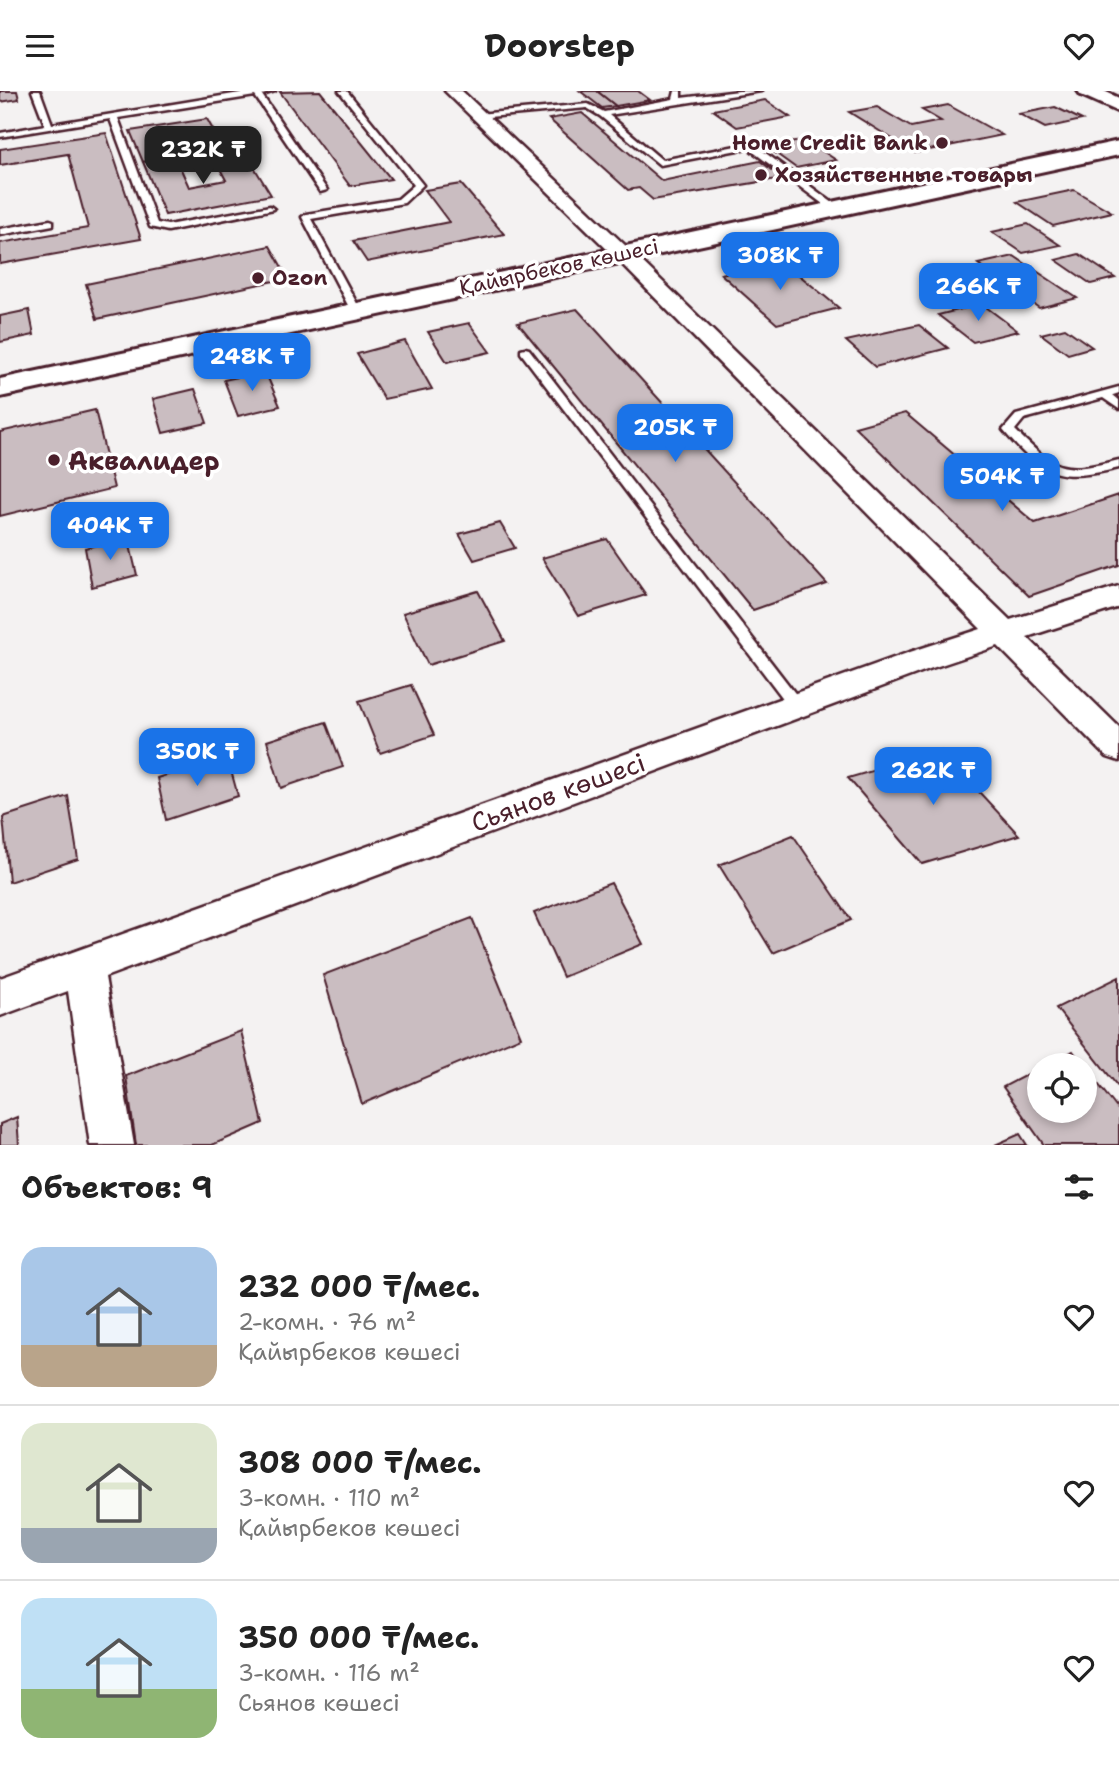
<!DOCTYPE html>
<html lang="ru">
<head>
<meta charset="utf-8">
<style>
	body { margin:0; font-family:"Shantell Sans",sans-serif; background:#f6f6f6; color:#222; height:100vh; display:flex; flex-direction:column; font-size:26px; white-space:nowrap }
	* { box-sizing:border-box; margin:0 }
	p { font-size:23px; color:#767676 }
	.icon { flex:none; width:38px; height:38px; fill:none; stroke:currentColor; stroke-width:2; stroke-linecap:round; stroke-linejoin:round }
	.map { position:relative; height:1054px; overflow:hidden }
	.panel { display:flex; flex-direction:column; background:#fff; flex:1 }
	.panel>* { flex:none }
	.tools { position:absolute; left:1027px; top:962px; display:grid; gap:14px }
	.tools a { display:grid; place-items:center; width:70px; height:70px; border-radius:50%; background:#fff; box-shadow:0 4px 10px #0003; font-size:35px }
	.price { position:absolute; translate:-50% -60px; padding:0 16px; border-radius:14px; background:#1a73e8; color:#fff; font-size:23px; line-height:46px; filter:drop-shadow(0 2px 4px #0008) }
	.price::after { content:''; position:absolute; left:50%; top:42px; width:21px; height:16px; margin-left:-10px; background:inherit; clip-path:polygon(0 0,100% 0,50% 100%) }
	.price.active { background:#222; color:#fff }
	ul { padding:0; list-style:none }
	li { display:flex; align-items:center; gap:21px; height:175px; padding:0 21px }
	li+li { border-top:2px solid #e0e0e0 }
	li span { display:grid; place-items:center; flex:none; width:196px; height:140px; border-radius:21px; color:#555 }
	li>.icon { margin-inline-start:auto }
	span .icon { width:84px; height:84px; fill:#fffc; stroke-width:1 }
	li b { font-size:30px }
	h2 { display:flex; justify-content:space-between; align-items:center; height:84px; padding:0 21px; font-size:30px }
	header { display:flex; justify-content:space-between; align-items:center; height:91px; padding:0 21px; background:#fff; font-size:32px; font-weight:700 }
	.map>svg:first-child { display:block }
</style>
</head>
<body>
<header><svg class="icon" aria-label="menu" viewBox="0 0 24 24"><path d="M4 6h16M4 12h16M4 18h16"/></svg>Doorstep<svg class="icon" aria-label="heart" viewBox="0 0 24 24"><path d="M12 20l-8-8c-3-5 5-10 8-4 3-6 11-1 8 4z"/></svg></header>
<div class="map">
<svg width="1119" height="1054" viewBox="0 0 1119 1054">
	<rect width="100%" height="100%" fill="#f4f2f2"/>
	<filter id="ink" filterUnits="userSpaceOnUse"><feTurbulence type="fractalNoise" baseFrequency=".0143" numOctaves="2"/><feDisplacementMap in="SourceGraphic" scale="14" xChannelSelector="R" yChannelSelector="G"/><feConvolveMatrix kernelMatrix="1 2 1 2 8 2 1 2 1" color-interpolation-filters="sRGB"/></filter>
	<g filter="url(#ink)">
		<g fill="#cabdc1" stroke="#4a1f2b" stroke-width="2">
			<path d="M0 0H17L19 8 0 11Z"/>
			<path d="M320 0 391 88 350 95 280 1Z"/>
			<path d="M580 0H597L616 15 602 17Z"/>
			<path d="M597 0H638L650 9 616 15Z"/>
			<path d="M765 9 790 26 737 36 713 19Z"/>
			<path d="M948 14 1002 44 915 62 849 21 877 16 911 36 941 30 922 19Z"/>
			<path d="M1055 16 1082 29 1045 37 1019 23Z"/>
			<path d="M582 22 662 90 760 70 783 87 653 109 639 97 628 99 549 28Z"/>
			<path d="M207 28 223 57 143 71 130 40Z"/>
			<path d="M106 42 141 148 0 173V152L88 137 68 63 0 74V58Z"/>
			<path d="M806 49 836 69 796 77 767 56Z"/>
			<path d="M175 65 189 96 226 89 219 76 251 71 271 104 165 124 143 71Z"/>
			<path d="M461 93 504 143 367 171 353 150 449 131 425 99Z"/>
			<path d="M1074 99 1112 121 1053 135 1017 111Z"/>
			<path d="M1028 133 1060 154 1023 162 992 141Z"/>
			<path d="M270 155 288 187 97 228 86 193Z"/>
			<path d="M1079 163 1115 187 1091 193 1056 169Z"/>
			<path d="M1014 165 1077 207 1039 217 978 173Z"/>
			<path d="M781 169 839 217 777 233 721 183Z"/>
			<path d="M982 213 1018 240 973 251 938 224Z"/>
			<path d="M577 218 827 493 753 519 518 232Z"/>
			<path d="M29 219 34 244 0 251V225Z"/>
			<path d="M469 232 490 261 447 271 428 241Z"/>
			<path d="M919 234 948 257 875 276 846 250Z"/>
			<path d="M1065 237 1092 256 1068 263 1041 243Z"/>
			<path d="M405 250 432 298 384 308 357 263Z"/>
			<path d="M265 280 280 315 238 325 224 289Z"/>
			<path d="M195 298 207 332 163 342 153 308Z"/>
			<path d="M95 319 114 397 0 425V341Z"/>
			<path d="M905 322 1035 432 1119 404V474L1029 505 855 336Z"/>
			<path d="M500 432 515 457 474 469 459 443Z"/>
			<path d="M128 446 137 484 92 496 85 457Z"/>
			<path d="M607 448 646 504 578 525 542 467Z"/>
			<path d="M478 500 505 550 428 574 403 522Z"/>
			<path d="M411 594 434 644 380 662 359 610Z"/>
			<path d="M326 631 343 676 281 697 267 650Z"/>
			<path d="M941 660 1019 744 922 773 848 687Z"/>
			<path d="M227 665 238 705 166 729 157 687Z"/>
			<path d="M68 705 78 768 9 791 3 726Z"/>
			<path d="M793 744 851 829 773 862 719 774Z"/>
			<path d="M611 792 643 853 563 886 534 822Z"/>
			<path d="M472 827 521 946 362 1013 323 884Z"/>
			<path d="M1119 886V997L1056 917Z"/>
			<path d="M241 940 263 1032 212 1054H136L126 985Z"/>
			<path d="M1073 960 1084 975H1044Z"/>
			<path d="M1085 976 1119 1020V1054H1044L1003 996 1040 977V1020H1085Z"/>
			<path d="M17 1026 19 1054H0V1033Z"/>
			<path d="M1020 1043 1027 1054H995Z"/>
		</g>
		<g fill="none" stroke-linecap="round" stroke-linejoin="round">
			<g stroke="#4a1f2b" stroke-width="5">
				<g id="service">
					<path d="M32 0H40L52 33 252 0H275L262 4 327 99 320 101 255 5 118 27 157 132 168 134 270 115 274 118 168 140 150 136 110 28 0 46V42L45 34Z"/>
					<path d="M339 0H347L423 94 404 112 311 128 361 220 356 223 351 220 302 126 306 123 398 108 414 94Z"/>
					<path d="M675 0H681V7L739 0H761L609 24 662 69 752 52 837 115V119H831L748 57 660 74 600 25 587 17 478 27 474 25 478 23 588 13 604 21 673 8Z"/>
					<path d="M50 129 53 130V134L0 144V138Z"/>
					<path d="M525 257 529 258 801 610 804 614 801 618H791L521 262V258Z"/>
					<path d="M1119 296V302L1113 304 1119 309V318L1103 307 1024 328 1015 339C1056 380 1062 383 1119 369V377C1061 391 1042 386 1003 339L1016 324Z"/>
				</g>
			</g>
			<g stroke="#4a1f2b" stroke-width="5">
				<path id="minor" d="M445 0H462L629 158 1010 529 1119 495V516L1027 546 1119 636V670L1107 666 998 555 932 577 105 886 134 1054H90L68 900 0 925V887L910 561 981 538 615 166Z"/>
			</g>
			<g stroke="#4a1f2b" stroke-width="6">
				<path id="secondary" d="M1119 50V64L0 306V288Z"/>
			</g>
			<g stroke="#4a1f2b" stroke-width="6">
				<path id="primary" d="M1078 0H1104L1119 7V21L1081 4Z"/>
			</g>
			<use href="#service" fill="#fff" fill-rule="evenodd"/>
			<use href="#minor" fill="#fff" fill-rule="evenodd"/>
			<use href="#secondary" fill="#fff" fill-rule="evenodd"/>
			<use href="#primary" fill="#fff" fill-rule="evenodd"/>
		</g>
	</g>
	<g fill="#4a1f2b" stroke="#fff" stroke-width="2.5">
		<circle cx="942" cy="52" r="7"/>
		<circle cx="761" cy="84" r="7"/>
		<circle cx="258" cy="187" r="7"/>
		<circle cx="54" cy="369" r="7"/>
	</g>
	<g text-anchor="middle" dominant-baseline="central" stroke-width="7" stroke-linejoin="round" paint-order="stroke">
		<g font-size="21" font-weight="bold" fill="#4a1f2b" stroke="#fff" text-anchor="start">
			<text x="928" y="52" text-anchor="end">Home Credit Bank</text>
			<text x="775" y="84">Хозяйственные товары</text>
			<text x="272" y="187">Ozon</text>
		</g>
		<g font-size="21" fill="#4a1f2b" stroke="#fff">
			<text transform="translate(559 176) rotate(-12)">Қайырбеков көшесі</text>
		</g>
		<g font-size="26" font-weight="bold" fill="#4a1f2b" stroke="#fff" text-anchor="start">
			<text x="68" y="369">Аквалидер</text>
		</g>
		<g font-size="26" fill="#4a1f2b" stroke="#fff">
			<text transform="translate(558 701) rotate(-20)">Сьянов көшесі</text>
		</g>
	</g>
</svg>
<div class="tools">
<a><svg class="icon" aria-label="locate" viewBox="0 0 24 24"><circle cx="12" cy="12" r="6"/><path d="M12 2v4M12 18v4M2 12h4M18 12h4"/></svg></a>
</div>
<b class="price active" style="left:203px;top:95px">232K ₸</b>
<b class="price" style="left:780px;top:201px">308K ₸</b>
<b class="price" style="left:978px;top:232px">266K ₸</b>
<b class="price" style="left:252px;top:302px">248K ₸</b>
<b class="price" style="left:675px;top:373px">205K ₸</b>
<b class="price" style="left:1002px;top:422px">504K ₸</b>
<b class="price" style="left:110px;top:471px">404K ₸</b>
<b class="price" style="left:197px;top:697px">350K ₸</b>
<b class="price" style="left:933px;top:716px">262K ₸</b>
</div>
<section class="panel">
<h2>Объектов: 9<svg class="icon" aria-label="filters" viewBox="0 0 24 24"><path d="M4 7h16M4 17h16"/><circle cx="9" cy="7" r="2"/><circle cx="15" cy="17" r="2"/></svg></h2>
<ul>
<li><span style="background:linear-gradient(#a9c7e8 70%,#b9a48a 0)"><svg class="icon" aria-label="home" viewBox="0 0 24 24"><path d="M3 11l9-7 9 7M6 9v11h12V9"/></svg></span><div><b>232 000 ₸/мес.</b><p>2-комн. · 76 m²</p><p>Қайырбеков көшесі</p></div><svg class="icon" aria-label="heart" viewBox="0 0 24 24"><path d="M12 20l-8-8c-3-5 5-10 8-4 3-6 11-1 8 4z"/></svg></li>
<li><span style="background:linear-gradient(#dfe7d0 75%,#9aa5b1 0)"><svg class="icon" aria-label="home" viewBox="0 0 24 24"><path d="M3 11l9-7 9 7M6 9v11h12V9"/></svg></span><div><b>308 000 ₸/мес.</b><p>3-комн. · 110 m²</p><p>Қайырбеков көшесі</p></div><svg class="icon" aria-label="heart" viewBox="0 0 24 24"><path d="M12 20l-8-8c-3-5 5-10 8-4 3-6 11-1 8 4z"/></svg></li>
<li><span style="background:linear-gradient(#bfe0f5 65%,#8fb573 0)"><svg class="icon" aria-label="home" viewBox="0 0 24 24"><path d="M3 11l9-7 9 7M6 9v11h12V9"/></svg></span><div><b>350 000 ₸/мес.</b><p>3-комн. · 116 m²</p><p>Сьянов көшесі</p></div><svg class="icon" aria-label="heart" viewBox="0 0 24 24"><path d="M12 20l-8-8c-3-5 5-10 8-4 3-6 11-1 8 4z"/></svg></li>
</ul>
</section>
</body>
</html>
